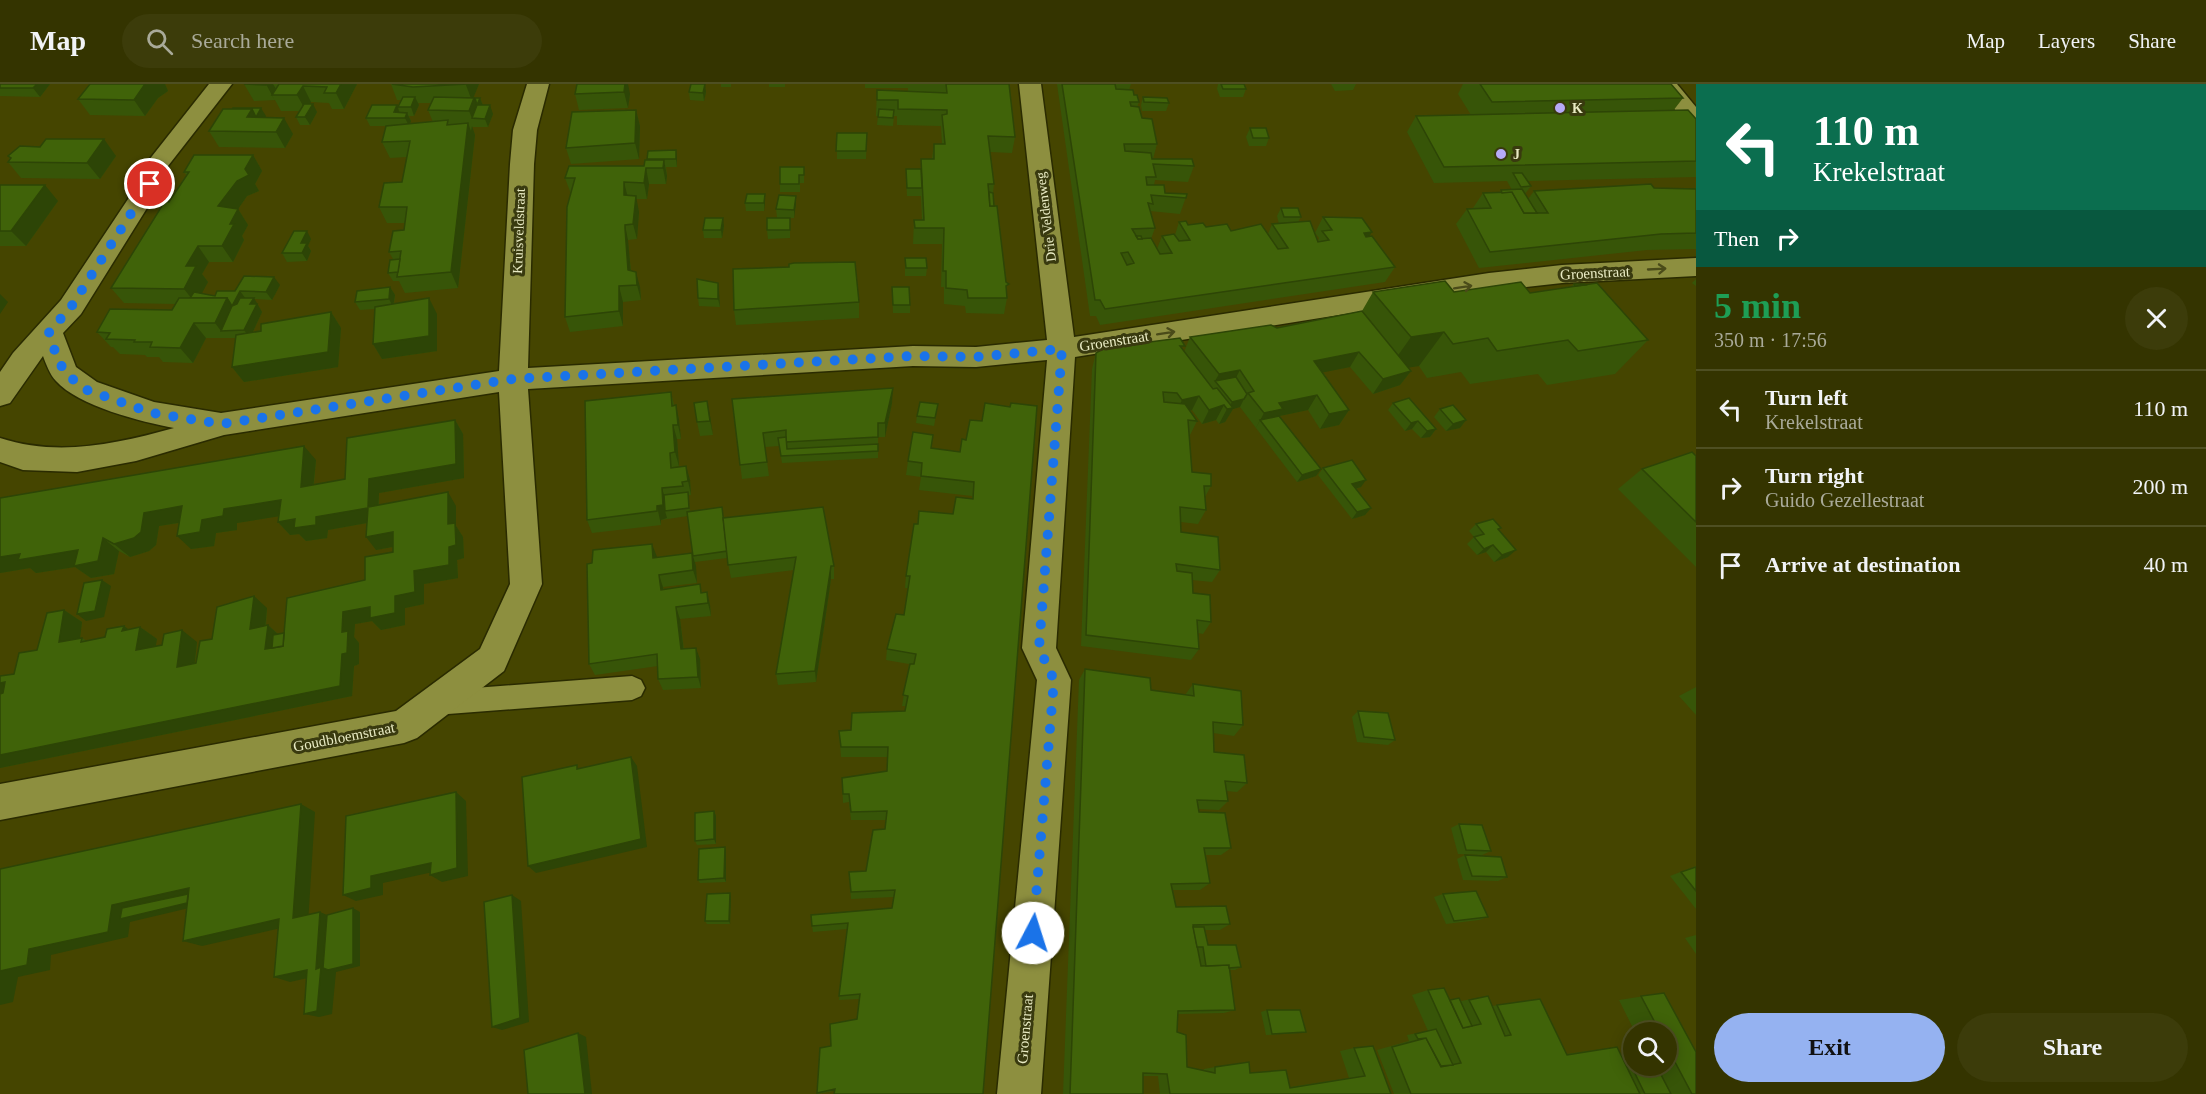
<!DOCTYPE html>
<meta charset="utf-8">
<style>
body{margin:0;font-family:"Times New Roman",serif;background:#3c3c0a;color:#f1f3f6;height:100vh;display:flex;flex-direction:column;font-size:22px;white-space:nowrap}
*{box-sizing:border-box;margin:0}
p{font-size:20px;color:#a9aa99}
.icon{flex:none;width:33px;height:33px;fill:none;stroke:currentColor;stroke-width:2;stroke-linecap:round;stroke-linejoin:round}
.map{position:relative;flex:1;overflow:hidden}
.panel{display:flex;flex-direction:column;background:#343400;width:510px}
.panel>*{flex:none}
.banner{background:#0b6e4f;color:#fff;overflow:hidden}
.buttons{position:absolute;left:1623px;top:938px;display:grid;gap:12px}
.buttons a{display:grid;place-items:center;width:54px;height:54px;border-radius:50%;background:#343400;box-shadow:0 3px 15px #0003,0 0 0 2px #4e4f22;font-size:30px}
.pin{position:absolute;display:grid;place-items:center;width:51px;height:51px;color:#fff;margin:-26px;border:3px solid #fff;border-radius:50%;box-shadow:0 2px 6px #0007}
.me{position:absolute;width:66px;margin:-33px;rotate:5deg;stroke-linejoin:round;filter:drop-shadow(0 0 4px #0008)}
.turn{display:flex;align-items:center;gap:21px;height:126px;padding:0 18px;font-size:27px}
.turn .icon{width:78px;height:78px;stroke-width:2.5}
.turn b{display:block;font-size:42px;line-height:51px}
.then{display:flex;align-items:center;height:57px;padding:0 18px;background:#0003;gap:12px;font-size:22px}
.round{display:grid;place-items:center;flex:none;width:63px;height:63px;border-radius:32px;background:#3c3c0a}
.headline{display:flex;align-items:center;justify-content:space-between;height:102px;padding:0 18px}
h1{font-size:36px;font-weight:600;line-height:45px;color:#1e9e55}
.primary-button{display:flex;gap:12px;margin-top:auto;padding:12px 18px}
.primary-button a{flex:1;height:69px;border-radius:36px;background:#95b2f1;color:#111;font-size:24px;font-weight:600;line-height:69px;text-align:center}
.primary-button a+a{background:#3c3c0a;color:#f1f3f6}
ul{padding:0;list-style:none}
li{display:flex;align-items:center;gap:18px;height:78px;padding:0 18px;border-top:2px solid #4e4f22}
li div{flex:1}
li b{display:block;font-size:22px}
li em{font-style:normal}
header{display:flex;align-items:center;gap:36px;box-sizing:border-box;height:84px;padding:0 30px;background:#343400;border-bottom:2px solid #4e4f22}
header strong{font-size:28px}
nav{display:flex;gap:33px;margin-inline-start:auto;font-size:21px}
.search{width:420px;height:54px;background:#3c3c0a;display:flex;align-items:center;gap:15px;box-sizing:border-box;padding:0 21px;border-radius:33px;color:#a9aa99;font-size:22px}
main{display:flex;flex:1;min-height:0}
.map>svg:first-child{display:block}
</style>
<header>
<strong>Map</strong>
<div class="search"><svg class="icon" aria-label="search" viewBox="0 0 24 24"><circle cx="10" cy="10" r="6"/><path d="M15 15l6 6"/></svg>Search here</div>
<nav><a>Map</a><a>Layers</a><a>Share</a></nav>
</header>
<main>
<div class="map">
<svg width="1696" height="1010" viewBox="0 0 1696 1010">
<rect width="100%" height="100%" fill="#454500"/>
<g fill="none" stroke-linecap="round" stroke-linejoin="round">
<g stroke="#2a2b00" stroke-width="3">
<polygon id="lane" points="632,592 641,596 645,604 641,612 632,616 435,631 426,627 422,619 426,611 435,607"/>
</g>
<g stroke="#2a2b00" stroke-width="3">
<g id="street">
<path d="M209 0H232L168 82 162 100 81 230 63 249 76 283 97 298 154 318 221 329 499 287 510 80 513 46 527 0H549L537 46 534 80 528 284 913 262 976 263 1047 256 1019 0H1041L1074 253 1489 189 1562 181 1696 174V192L1562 199 1489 207 1075 273 1056 564 1071 596 1041 1010H997L1037 596 1022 564 1047 276 976 283 913 282 528 305 542 500 504 587 417 654 404 659 0 736V700L396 627 480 565 510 500 499 308 224 351 136 377 77 388 23 386 0 378V354C58 373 116 360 174 344 142 338 78 322 56 297 50 291 46 280 43 272L10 319 0 322V288L13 269 61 216 138 100 149 76Z"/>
<polygon points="1654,0 1677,0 1696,23 1696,44 1688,42"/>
</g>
</g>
<use href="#lane" fill="#8d8f3f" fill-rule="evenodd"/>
<use href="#street" fill="#8d8f3f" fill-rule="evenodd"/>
</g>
<g fill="#375508" fill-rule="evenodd">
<polygon points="0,0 50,0 40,13 0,12"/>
<polygon points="90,0 165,0 168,7 158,14 145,32 90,31 78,15"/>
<polygon points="244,0 357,0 344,25 332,25 329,19 311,18 310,20 317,28 310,41 300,41 296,33 299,27 281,27 275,16 254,17"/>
<path d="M391 0H479L473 14H480L483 21 493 30 488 43H472L475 51 458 204 405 209 399 197H393L388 189 393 175 389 168 404 146 405 139H387L379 123 402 98 407 73 390 74 382 58 390 42H370L366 34 397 21 400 29 398 23 401 16H397ZM418 19H431L428 26 433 38 410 40 411 37 409 32H414L419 21Z"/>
<polygon points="577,0 630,10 628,24 579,26 575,10"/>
<rect x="721" y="0" width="10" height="3"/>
<rect x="769" y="0" width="16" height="3"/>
<polygon points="865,0 1009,0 1015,53 1012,69 990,68 994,100 993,109 1007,214 1004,230 966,229 965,222 944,220 944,203 941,203 942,160 913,160 914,136 922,136 921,112 907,112 906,93 906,85 921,85 921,75 932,75 934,60 942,60 941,42 897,41 897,32 894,32 893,42 877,41 878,32 876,32 877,6 908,8 908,4 865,4"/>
<polygon points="1057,0 1131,0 1129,6 1139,18 1137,23 1142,34 1157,60 1153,75 1194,82 1188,98 1155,96 1154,101 1165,109 1187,110 1180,130 1150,127 1155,144 1151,155 1157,165 1162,152 1175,151 1179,138 1188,141 1231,147 1268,150 1272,140 1279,140 1277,132 1281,124 1301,133 1298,138 1318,157 1319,154 1315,149 1323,133 1369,152 1395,183 1385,198 1100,241 1096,232 1090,232"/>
<polygon points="1218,0 1244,0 1246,5 1243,13 1220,13 1217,5"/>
<polygon points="1331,0 1356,0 1353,6 1335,7"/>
<polygon points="1463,0 1671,0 1683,14 1673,27 1696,35 1696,93 1527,97 1531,102 1525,110 1528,115 1534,107 1654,104 1695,105 1696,103 1696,165 1647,166 1479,184 1456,140 1467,125 1473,124 1483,109 1499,109 1501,106 1512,106 1507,97 1434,99 1407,48 1416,32 1471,31 1458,10"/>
<polygon points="689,8 706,8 704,17 690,16"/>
<polygon points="1143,13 1169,19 1166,27 1142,27 1141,21"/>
<polygon points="636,26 640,42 639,75 571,80 566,64"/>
<polygon points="266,32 265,33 293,50 285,64 219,63 209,47"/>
<polygon points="1250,44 1269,54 1266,62 1249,62 1246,53"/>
<polygon points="837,49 867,49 866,75 837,75"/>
<polygon points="40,62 116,72 100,95 21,94 8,78 10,75 8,72"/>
<polygon points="253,71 262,87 255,100 259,107 247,112 238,125 248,141 242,152 244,156 233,178 209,178 202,190 208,198 201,210 215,212 235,207 280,201 272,216 254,215 262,228 253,248 331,228 341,244 338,283 244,298 232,283 236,254 206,254 193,279 163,278 159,273 147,273 145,271 120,270 113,263 111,263 97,248 172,226 176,220 124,219 111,204 187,92 184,88"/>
<polygon points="677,74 677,83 666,83 667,92 666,100 649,100 647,115 636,115 639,128 637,155 628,156 628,159 631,186 640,203 641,216 623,218 623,242 570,248 565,233 571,110 565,94 644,82 645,76"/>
<polygon points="780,83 804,91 804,99 800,99 800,108 780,108"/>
<polygon points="0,101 58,117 26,162 0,162"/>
<polygon points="796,112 796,120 794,134 790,134 790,154 768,155 767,146 777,133 776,125"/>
<polygon points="745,119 765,119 764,127 746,127"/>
<polygon points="724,142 722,154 704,154 703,146"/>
<polygon points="311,155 308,162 311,167 307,177 287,178 282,169"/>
<polygon points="905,174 927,184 926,192 905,192"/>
<polygon points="1696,195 1696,202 1692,199"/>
<polygon points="718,199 720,223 699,222 698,214"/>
<polygon points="1574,200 1648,256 1615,290 1547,301 1538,290 1470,300 1461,288 1427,294 1419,282 1409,283 1411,287 1400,301 1373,310 1350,283 1323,288 1349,326 1339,341 1320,345 1308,326 1279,332 1321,385 1316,392 1297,398 1240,323 1233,325 1225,338 1219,340 1216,336 1202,340 1192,326 1190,327 1197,337 1190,351 1189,351 1192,388 1211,402 1205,413 1206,426 1198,440 1181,438 1181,448 1220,486 1212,498 1192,496 1193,509 1211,538 1203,550 1198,549 1199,565 1191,576 1081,562 1092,285 1096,269 1183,266 1184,268 1190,253 1277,244 1362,227 1373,208 1530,209 1571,203"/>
<polygon points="390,203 395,211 394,220 437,230 437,267 382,275 373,260 375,225 360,226 355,218"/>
<polygon points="892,203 910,221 910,229 893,229"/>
<polygon points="859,218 859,234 736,241 734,226"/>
<polygon points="671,308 674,321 676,321 679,336 681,355 677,355 679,382 673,383 686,382 690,396 691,411 688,411 690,427 724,434 834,482 834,495 831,495 816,598 778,601 776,590 794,486 731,494 727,474 695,478 697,499 663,503 664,505 700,500 702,509 707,508 710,521 711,532 680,535 684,565 700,575 701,604 663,606 658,595 658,582 595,591 589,580 657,473 692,469 688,432 661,436 661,441 592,449 587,436"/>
<polygon points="732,315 892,319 885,353 878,353 878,374 782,379 779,362 765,363 769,392 742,395"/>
<polygon points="707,317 713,351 700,352 697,338"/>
<polygon points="985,319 983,1010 834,1007 817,1010 817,1009 831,962 857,935 859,915 839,916 847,845 813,848 812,842 892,824 894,813 851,815 849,788 866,787 885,745 886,736 851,736 849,718 843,719 842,694 887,687 887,673 841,673 839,647 851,646 905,627 906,622 902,622 909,580 886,576 887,565 904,531 908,504 905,504 906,492 917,440 919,427 953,430 972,415 972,412 919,406 921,393 906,391 908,377 932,364 960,368 966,355 982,337"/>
<polygon points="1393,319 1436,345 1430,353 1421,354 1412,345 1405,347 1388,326"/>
<polygon points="938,320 934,342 916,339 917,332"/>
<polygon points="1440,325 1466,336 1460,344 1446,347 1434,333"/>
<polygon points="455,336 463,350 464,394 379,409 379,421 456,422 456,442 463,453 464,474 457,476 458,494 424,500 424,520 405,524 405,541 381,546 372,537 355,540 354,553 359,559 359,580 354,582 352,612 0,684 0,592 14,590 37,566 64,526 82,538 80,554 82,554 87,557 105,553 124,542 129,546 140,543 157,555 155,562 197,558 195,579 196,579 212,555 267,524 266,542 268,541 278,550 284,549 365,496 393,468 393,463 376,466 367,439 328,446 327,454 306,457 299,450 290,451 278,438 279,432 237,439 237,446 216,449 214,462 191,465 179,439 159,442 156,461 149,467 130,473 119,467 114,490 91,494 75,483 36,489 30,484 0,489 316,376 314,400 345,395"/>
<polygon points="1696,372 1696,483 1618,405 1642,385"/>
<polygon points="1323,384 1361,403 1356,405 1371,424 1365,431 1352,435 1318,391"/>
<polygon points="1476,440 1499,446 1508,473 1494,478 1486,468 1477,471 1467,460 1474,453 1469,447"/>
<polygon points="1085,585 1151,606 1185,611 1193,600 1243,641 1234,652 1213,649 1214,668 1247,699 1237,708 1226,707 1228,717 1219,726 1198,725 1199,728 1231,764 1221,771 1206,771 1210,799 1200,806 1173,806 1176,823 1230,840 1220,846 1205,846 1208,861 1241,883 1235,886 1229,886 1235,926 1224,929 1178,930 1177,948 1187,983 1204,986 1204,985 1215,983 1250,989 1290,1003 1349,994 1340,967 1354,964 1391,1010 1160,1010 1158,992 1143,992 1143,1010 1063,1010 1079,596"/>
<polygon points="1696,603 1696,631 1679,612"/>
<polygon points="1358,627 1395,656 1388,661 1357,658 1352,633"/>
<polygon points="714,727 716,732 716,760 697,761 695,757"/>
<polygon points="1459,740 1491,767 1482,771 1458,770 1451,744"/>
<polygon points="725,763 726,767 726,798 700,799 698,796"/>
<polygon points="1465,771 1507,793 1498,797 1463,796 1457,775"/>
<polygon points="1696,782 1696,825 1670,792"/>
<polygon points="730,809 731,813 730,840 707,840 705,837"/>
<polygon points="1443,810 1488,833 1479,836 1446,840 1434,813"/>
<polygon points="1696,851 1696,870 1685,854"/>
<polygon points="1444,904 1450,916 1459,914 1461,917 1488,912 1492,922 1540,915 1566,970 1617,963 1621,971 1634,969 1634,981 1666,981 1666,948 1635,948 1619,916 1664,909 1696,968 1696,1010 1394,1010 1377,966 1409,957 1407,951 1428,947 1412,911 1428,906"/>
<polygon points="1267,926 1306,948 1299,949 1266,951 1261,928"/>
</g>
<g fill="#2d4506">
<polygon points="37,0 50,0 40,13 33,4"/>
<polygon points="145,0 165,0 168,7 158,14 145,32 134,16"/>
<polygon points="266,0 273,0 279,10 272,11 275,17"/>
<polygon points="341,0 357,0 344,25 336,9"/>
<polygon points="467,0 479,0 472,17 466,1"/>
<polygon points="625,0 628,0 630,10 628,24 624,8"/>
<polygon points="705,0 706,8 704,17 703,9"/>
<polygon points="303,2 311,18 306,27 297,11"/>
<polygon points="415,13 419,21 414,32 411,23"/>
<polygon points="474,14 480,14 483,22 472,34 469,27"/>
<polygon points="313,20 317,28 310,41 305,33"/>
<polygon points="397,21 400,30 394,28"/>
<polygon points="490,21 493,30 488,43 485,35"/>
<polygon points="261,24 266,32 257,48 247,33 252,25"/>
<polygon points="636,26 640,42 639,75 635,59"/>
<polygon points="407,29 411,37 409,42 405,34"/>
<polygon points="284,34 293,50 285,64 276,48"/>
<polygon points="468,39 471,47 472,42 475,51 458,204 451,188"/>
<polygon points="104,55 116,72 100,95 87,79"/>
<polygon points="676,66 677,74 677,83 676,75"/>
<polygon points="253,71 262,87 255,100 259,107 247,112 238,125 248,141 242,152 244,156 233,178 222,162 218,122 245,85"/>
<polygon points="664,76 667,92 666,100 663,84"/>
<polygon points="646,84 649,100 647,115 644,99"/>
<polygon points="624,98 628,114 624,111"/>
<polygon points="45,101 58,117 26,162 11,147"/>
<polygon points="765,110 765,119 764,127 764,119"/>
<polygon points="636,112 639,128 637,155 633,140"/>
<polygon points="796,112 796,120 794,134 794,126"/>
<polygon points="723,134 724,142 722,154 721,146"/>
<polygon points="625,141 628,156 632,201 628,186"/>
<polygon points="307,147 311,155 308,162 311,167 307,177 302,169 301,159"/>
<polygon points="1372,148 1363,163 1364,149"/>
<polygon points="198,162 209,178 202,190 208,198 196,220 184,205 186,182"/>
<polygon points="636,188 640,203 641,216 637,201"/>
<polygon points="274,193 280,201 272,216 266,208"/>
<polygon points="718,199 719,207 720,223 718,215"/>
<polygon points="619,202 623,218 623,242 619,227"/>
<polygon points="390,203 395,211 393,223 389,215"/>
<polygon points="240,207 246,215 221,247 215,239 227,214"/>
<polygon points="0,210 8,218 0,230"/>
<polygon points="254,214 262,228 250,254 244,246 250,220"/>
<polygon points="429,214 437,230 437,267 382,275 373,260"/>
<polygon points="331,228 341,244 338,283 244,298 232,283"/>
<polygon points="194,239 206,254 193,279 180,264"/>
<polygon points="1444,248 1419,282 1387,287 1411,253"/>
<polygon points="1359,268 1350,283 1305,292 1314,277"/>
<polygon points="1240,286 1232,301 1215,297 1219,290"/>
<polygon points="1411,287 1400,301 1373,310 1383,295"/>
<polygon points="893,304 892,319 885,353 885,339"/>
<polygon points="1317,311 1308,326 1260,336 1256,344 1264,329 1279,319"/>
<polygon points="1199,312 1192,326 1175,331 1182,316"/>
<polygon points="1244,315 1240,323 1233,325 1225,338 1219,340 1227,325 1228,325 1232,318"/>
<polygon points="707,317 710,332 713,351 710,337"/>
<polygon points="676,321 679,336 681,355 678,341"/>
<polygon points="1224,321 1216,336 1202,340 1209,326"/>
<polygon points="1349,326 1339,341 1320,345 1329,330"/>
<polygon points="455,336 463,350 464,394 379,409 378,436 368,423 369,395"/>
<polygon points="1466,336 1460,344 1446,347 1453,340"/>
<polygon points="1418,337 1412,345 1405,347 1411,339"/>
<polygon points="673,341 677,355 679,382 675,368"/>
<polygon points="1436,345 1430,353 1421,354 1427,347"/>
<polygon points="304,362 316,376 312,416 301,403"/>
<polygon points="686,382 690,396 691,411 688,397"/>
<polygon points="1321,385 1316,392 1297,398 1302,391"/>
<polygon points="1366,396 1361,403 1347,407 1352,400"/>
<polygon points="662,404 666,418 665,427 667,434 661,436 661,441 657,422"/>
<polygon points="448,408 456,422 456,442 463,453 464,474 457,476 458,494 424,500 424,520 405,524 405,541 381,546 372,537 355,540 354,553 359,559 359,580 354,582 352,612 0,684 0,671 342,548 343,528 395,512 414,487 448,440"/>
<polygon points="281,416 293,430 237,439 237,446 216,449 214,462 191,465 177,452 202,436 224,425"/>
<polygon points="182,422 196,436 159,442 156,461 149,467 130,473 114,460 144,429"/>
<polygon points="368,424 378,437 328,446 327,454 306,457 299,450 290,451 278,438 316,433"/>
<polygon points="1371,424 1365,431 1352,435 1357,428"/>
<polygon points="393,448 403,461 376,466 366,453"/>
<polygon points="103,454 119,467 114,490 91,494 75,483 36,489 30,484 0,489 0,473"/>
<polygon points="652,460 657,473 653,474"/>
<polygon points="1493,461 1486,468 1477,471 1484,465"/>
<polygon points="1516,466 1508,473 1494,478 1502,471"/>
<polygon points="692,469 696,482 697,499 693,486"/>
<polygon points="831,482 831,495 816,598 815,587"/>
<polygon points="659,491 663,503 665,518 661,506"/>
<polygon points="102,496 111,502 104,533 86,537 77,530"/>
<polygon points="707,508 710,521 711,532 708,519"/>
<polygon points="254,512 267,524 264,557 250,545"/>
<polygon points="676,523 680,535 685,577 681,565"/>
<polygon points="64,526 82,538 78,570 59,558"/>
<polygon points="268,541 281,553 296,574 265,565"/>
<polygon points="124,542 139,553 140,543 157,555 153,578 136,566 122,547"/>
<polygon points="182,546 197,558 193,594 177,583"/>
<polygon points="696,564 700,575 701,604 698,593"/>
<polygon points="5,598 14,611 0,617 0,599"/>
<polygon points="631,673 637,682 647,763 536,789 528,782"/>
<polygon points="456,708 466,717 468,792 442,798 430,791"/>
<polygon points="301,720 315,728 308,840 293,834"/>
<polygon points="714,727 716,732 716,760 714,755"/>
<polygon points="725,763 726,767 726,798 724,794"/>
<polygon points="431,779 442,786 383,799 383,811 356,817 343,811 371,792"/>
<polygon points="189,804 206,820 130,838 128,853 51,871 50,886 18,893 13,918 0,921 0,887 29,865 112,821"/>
<polygon points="730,809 731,813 730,840 729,837"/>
<polygon points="512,811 521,817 529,938 502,946 492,943"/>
<polygon points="353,824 360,828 360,882 336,888 332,930 319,933 304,930 321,891 290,898 274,893 307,886 316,885 320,828 334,834"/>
<polygon points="279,835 294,841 202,862 183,857"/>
<polygon points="578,949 586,953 592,1010 585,1010"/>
</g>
<g fill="#406309" stroke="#2d4506" stroke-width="1.5" fill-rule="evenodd">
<polygon points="0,0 37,0 33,4 0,4"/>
<polygon points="90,0 145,0 134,16 78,15"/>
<polygon points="244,0 266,0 266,1"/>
<polygon points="279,0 341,0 336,9 324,9 327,3 303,2 297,11 272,11"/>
<polygon points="392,0 467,0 413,3"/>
<polygon points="577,0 625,0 624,8 575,10"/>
<polygon points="691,0 705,0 703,9 689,8"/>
<polygon points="946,0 1009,0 1015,53 988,52 994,100 988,100 990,122 997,122 1006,198 1009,200 1006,202 1007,214 968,214 967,206 946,204 946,187 943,187 944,144 915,144 914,136 924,136 921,75 934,75 934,60 945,60 942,31 947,30 947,26 898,25 898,16 877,16 877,6 947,9"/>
<path d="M1062 0H1115L1116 5 1133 6 1134 11H1137L1139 18H1130L1131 22 1139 23 1142 34 1152 35 1157 60H1124L1125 67 1151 69 1152 75H1192L1194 82 1153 80 1156 93H1146L1147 101H1164L1165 109 1187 110 1186 114 1151 111 1153 120 1148 119 1155 144 1132 145 1138 155 1151 154 1160 170 1172 169 1162 152 1174 150 1179 157 1190 156 1179 138 1186 137 1188 141 1203 139 1206 143 1227 140 1231 147 1261 140 1278 165 1288 164 1272 140 1310 137 1318 158 1329 156 1322 147 1332 146 1323 133 1362 134 1372 148 1364 149 1366 153 1372 152 1395 183 1105 225 1100 216H1095ZM1128 168 1134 179 1127 181 1121 169Z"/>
<polygon points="1221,0 1244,0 1246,5 1223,5"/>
<polygon points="1480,0 1671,0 1683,14 1492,18"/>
<polygon points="403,13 415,13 411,23 398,23"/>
<polygon points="434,13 474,14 469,27 428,26"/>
<polygon points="1143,13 1167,14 1169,19 1144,18"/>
<polygon points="475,14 480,14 477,21"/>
<polygon points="304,20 313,20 305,33 296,33"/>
<polygon points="372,21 397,21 394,28 407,29 405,34 366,34"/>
<polygon points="477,21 490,21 485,35 472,34"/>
<polygon points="233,24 261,24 256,33 252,25 233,25"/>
<polygon points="223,25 252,25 247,33 284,34 276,48 209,47"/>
<polygon points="879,25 894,26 893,34 878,33"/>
<polygon points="636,26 635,59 566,64 572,28"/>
<polygon points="1688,26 1696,35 1696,77 1444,83 1416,32"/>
<polygon points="448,36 447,41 468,39 451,188 397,193 401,167 389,168 393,147 404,146 407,123 379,123 384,99 402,98 410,57 382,58 386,42"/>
<polygon points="1250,44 1266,44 1269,54 1253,54"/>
<polygon points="837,49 867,49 866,67 836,67"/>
<polygon points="46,55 104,55 87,79 8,78 11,74 8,72 20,62 40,63"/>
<polygon points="676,66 676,75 647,75 648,67"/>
<polygon points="194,71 253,71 245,85 249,91 237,97 218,122 238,125 230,140 234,140 222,162 198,162 186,182 196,182 184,205 111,204 165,117 169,118 189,88 184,88"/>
<polygon points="645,76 664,76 663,84 646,84 644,99 624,98 624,111 636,112 633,140 625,141 625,144 628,186 636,188 637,201 619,202 619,227 565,233 567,123 575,94 565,94 569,82 644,82"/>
<polygon points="780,83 804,83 804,91 799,91 799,100 780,100"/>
<polygon points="906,85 921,85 922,104 907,104"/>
<polygon points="1513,89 1522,89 1531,102 1521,103"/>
<polygon points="1651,100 1654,104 1696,105 1696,149 1661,150 1490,168 1467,125 1491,124 1483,109 1512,108 1524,129 1548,129 1534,107"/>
<polygon points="0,101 45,101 11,147 0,147"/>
<polygon points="1522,105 1537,129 1524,129 1512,108 1502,109 1501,106"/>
<polygon points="989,108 993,109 994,122 990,122"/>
<polygon points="747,110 765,110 764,119 745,119"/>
<polygon points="779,111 796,112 794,126 776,125"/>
<polygon points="1281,124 1298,124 1301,133 1284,133"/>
<polygon points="705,134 723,134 721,146 703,146"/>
<rect x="767" y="134" width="23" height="12"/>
<polygon points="294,147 307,147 301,159 307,159 302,169 282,169"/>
<polygon points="1136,152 1141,152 1142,155 1138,155"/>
<polygon points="905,174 926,174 927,184 906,184"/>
<polygon points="400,175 398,188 388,189 390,176"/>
<polygon points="855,178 859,218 734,226 733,185 789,183 789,180 794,179"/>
<polygon points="244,192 274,193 266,208 240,207 232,222 227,214 190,214 194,208 215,212 217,207 235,207"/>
<polygon points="697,195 718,199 718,215 698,214"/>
<polygon points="1445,197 1454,208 1521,198 1530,209 1597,199 1648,256 1578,267 1568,256 1497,267 1488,254 1453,260 1444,248 1411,253 1373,208"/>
<polygon points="1574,200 1585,200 1586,201 1575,202"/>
<polygon points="390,203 389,215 355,218 357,207"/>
<polygon points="892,203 909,203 910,221 893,221"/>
<polygon points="179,214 227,214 215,239 194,239 180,264 150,263 152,258 134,258 135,256 106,255 110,249 97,248 110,225 172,226"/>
<polygon points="240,214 254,214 250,220 257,220 244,246 221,247 232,222 237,220"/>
<polygon points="429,214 429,252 373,260 375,223"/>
<polygon points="1362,227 1411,287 1383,295 1359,268 1314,277 1349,326 1329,330 1317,311 1279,319 1283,325 1264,329 1248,309 1254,307 1240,286 1219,290 1190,253 1271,241 1277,244"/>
<polygon points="331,228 328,268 232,283 236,251 261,247 261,240"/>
<polygon points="1180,254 1185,262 1180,262 1213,305 1217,304 1233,324 1227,325 1224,321 1209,326 1199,312 1182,316 1177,309 1163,308 1164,318 1185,320 1197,337 1188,336 1192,388 1211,390 1211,402 1204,402 1206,426 1180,423 1181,448 1218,453 1220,486 1176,480 1177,487 1192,489 1193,509 1210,511 1211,538 1197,536 1199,565 1086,551 1096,269 1104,264"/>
<polygon points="1236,293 1247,310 1244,315 1232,318 1215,297"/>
<polygon points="893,304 885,339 878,339 878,353 786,358 786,346 763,349 767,378 740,381 732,315"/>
<polygon points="671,308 672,322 676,321 678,341 673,341 675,368 670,369 671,384 686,382 688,397 682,398 683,402 662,404 663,421 657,422 657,427 587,436 585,317"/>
<polygon points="1409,314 1436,345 1427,347 1418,337 1411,339 1393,319"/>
<polygon points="707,317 710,337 697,338 694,319"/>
<polygon points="920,318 938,320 935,334 917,332"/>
<polygon points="985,319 1010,323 1011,319 1037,322 983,1010 834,1010 835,1005 817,1009 820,964 831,962 830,940 857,935 860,910 839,912 848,839 812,842 811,831 892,824 895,806 851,808 849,788 866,787 873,746 885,745 887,727 851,728 849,710 843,710 842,694 887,687 888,663 841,663 839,647 851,646 852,629 905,627 908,612 903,611 910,580 914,580 916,570 887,565 896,530 904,531 910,492 906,492 914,440 918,440 919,427 953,430 956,413 973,415 974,398 921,392 922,379 908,377 913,348 933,351 931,364 960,368 962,355 966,356 970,336 982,337"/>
<polygon points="1453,321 1466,336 1453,340 1440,325"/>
<polygon points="1279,332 1321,385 1302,391 1260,336"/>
<polygon points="455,336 456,380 369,395 368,423 448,408 448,440 455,439 456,461 449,463 449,481 414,487 415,508 395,512 395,529 370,534 370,523 343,528 342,548 348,547 347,569 342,570 340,602 0,671 0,610 3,609 5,598 0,599 0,592 14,590 19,569 37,566 47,529 64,526 59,558 82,554 81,558 105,553 107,545 124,542 122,547 140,543 136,566 162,561 164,550 182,546 177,583 196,579 200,557 212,555 217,523 254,512 250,545 268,541 265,565 283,562 287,514 365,496 365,473 393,468 393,448 366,453 368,424 316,433 316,441 294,444 295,435 278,438 281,416 224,425 223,432 202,436 200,448 177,452 182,422 144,429 141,448 134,454 114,460 103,454 98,477 74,482 78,466 18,476 20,470 0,473 0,414 304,362 301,403 345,395 347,354"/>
<polygon points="786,353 787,365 878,360 878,367 781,372 778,354"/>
<polygon points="1692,368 1696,372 1696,438 1642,385"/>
<polygon points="1352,376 1366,396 1352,400 1371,424 1357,428 1323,384"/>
<polygon points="688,408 689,424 665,427 664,411"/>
<polygon points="722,423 727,467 693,472 687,428"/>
<polygon points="823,423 834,482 831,482 815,587 776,590 796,473 728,481 723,434"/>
<polygon points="1493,435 1501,444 1498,445 1516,466 1502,471 1493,461 1484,465 1474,453 1484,450 1476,440"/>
<polygon points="652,460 653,474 692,469 693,486 659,491 661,506 700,500 701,509 707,508 708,519 676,523 681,565 696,564 698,593 658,595 657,570 589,580 587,480 592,479 593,466"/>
<polygon points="102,496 95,527 77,530 84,499"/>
<polygon points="284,549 283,562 272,564 273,551"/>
<polygon points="1085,585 1150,594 1151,606 1194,612 1193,600 1241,607 1243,641 1213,638 1214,668 1244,671 1247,699 1225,697 1228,717 1197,716 1199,728 1225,729 1231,764 1204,764 1210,799 1171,800 1176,823 1226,822 1230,840 1193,841 1201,882 1229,881 1235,926 1178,927 1177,948 1186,951 1187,983 1215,989 1215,983 1249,978 1250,989 1286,986 1290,1004 1365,992 1354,964 1373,962 1391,1010 1170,1010 1167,990 1143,989 1143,1010 1070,1010"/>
<polygon points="1358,627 1388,629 1395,656 1364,653"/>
<polygon points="631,673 641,755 528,782 522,693 577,681 577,685"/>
<polygon points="456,708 457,784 430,791 431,779 371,792 371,804 343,811 346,732"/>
<polygon points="301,720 293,834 320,828 316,885 321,883 317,927 304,930 307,886 274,893 279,835 183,857 189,804 112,821 108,848 29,865 27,881 0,887 0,785"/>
<polygon points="714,727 714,755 695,757 695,729"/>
<polygon points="1459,740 1482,741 1491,767 1466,766"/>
<polygon points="725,763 724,794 698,796 699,765"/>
<polygon points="1465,771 1501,773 1507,793 1472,792"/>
<polygon points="1696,783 1696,807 1681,788"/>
<polygon points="1476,807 1488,833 1454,837 1443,810"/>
<polygon points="730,809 729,837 705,837 707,810"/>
<polygon points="188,810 187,819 120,835 122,824"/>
<polygon points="512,811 520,934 492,943 484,818"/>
<polygon points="353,824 353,880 328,886 323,884 327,831"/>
<polygon points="1193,843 1204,843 1208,861 1236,861 1241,883 1229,884 1229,881 1206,882 1203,863 1197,863"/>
<polygon points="1444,904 1463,944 1481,940 1469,916 1488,912 1505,952 1511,951 1497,921 1540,915 1567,971 1617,963 1640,1010 1411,1010 1392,963 1426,954 1441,983 1461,979 1428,906"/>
<polygon points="1664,909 1696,968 1696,1010 1692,1010 1666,961 1666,948 1660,948 1641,912"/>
<polygon points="1459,914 1472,942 1463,944 1450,916"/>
<polygon points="1267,926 1300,926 1306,948 1272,950"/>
<polygon points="1436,945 1453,981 1441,982 1426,954 1418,955 1415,950"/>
<polygon points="578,949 585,1010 528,1010 524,966"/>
<polygon points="1634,970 1634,981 1656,981 1671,1010 1645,1010 1626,971"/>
</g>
<defs><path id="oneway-shaft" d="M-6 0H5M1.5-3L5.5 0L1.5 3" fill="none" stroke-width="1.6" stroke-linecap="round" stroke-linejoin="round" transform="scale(1.5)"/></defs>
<g stroke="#4a4b19">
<use href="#oneway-shaft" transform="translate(1657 185) rotate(-3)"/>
<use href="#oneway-shaft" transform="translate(1463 203) rotate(-9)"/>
<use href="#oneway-shaft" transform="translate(1166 249) rotate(-9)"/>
</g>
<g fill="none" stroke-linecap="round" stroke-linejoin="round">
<polyline stroke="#1a73e8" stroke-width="10" stroke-dasharray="0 18" points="150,100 71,223 49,248 57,274 66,290 87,306 152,329 221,340 513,295 913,272 976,273 1062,265 1039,564 1054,596 1033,849"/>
</g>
<g fill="#b6abf8" stroke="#393a0f" stroke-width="2">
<circle cx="1560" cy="24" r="6"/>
<circle cx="1501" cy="70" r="6"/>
</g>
<g text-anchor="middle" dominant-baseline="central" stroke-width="6" stroke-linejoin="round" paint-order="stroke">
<g font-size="14" font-weight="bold" fill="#e9ebc4" stroke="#393a0f" text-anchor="start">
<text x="1572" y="24">K</text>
<text x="1513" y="70">J</text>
</g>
<g font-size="14" fill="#e9ebc4" stroke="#393a0f">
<text transform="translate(1046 133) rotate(-97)">Drie Veldenweg</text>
<text transform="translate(519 147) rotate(-88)">Kruisveldstraat</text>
</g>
<g font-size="15" fill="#e9ebc4" stroke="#393a0f">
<text transform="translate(1595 189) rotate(-3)">Groenstraat</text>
<text transform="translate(1114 257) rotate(-9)">Groenstraat</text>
<text transform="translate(344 653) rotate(-11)">Goudbloemstraat</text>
<text transform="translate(1025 945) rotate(-85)">Groenstraat</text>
</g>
</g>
</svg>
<div class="buttons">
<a><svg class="icon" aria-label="search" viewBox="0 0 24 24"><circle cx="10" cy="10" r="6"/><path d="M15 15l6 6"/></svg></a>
</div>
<div class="pin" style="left:150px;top:100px;background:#d93025"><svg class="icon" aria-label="arrive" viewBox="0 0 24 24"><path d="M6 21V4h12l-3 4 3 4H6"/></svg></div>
<svg class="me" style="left:1033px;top:849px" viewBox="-20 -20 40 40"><circle r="19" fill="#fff"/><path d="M0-13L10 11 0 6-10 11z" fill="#1a73e8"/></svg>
</div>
<section class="panel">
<div class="banner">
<div class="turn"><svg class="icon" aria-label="left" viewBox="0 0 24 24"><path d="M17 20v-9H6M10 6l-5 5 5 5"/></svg><div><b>110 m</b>Krekelstraat</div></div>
<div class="then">Then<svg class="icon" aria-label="right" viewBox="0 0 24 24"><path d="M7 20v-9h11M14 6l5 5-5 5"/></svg></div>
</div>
<div class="headline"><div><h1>5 min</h1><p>350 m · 17:56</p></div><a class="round"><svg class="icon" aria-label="close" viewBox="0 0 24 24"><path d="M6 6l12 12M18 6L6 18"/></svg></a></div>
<ul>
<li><svg class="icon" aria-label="left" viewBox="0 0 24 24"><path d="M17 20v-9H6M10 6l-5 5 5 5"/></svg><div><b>Turn left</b><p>Krekelstraat</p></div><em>110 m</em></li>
<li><svg class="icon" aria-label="right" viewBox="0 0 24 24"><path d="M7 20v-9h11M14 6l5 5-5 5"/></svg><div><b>Turn right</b><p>Guido Gezellestraat</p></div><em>200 m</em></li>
<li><svg class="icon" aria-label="arrive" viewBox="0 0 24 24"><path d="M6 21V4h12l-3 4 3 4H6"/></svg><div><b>Arrive at destination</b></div><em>40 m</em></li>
</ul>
<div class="primary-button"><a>Exit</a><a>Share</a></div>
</section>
</main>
